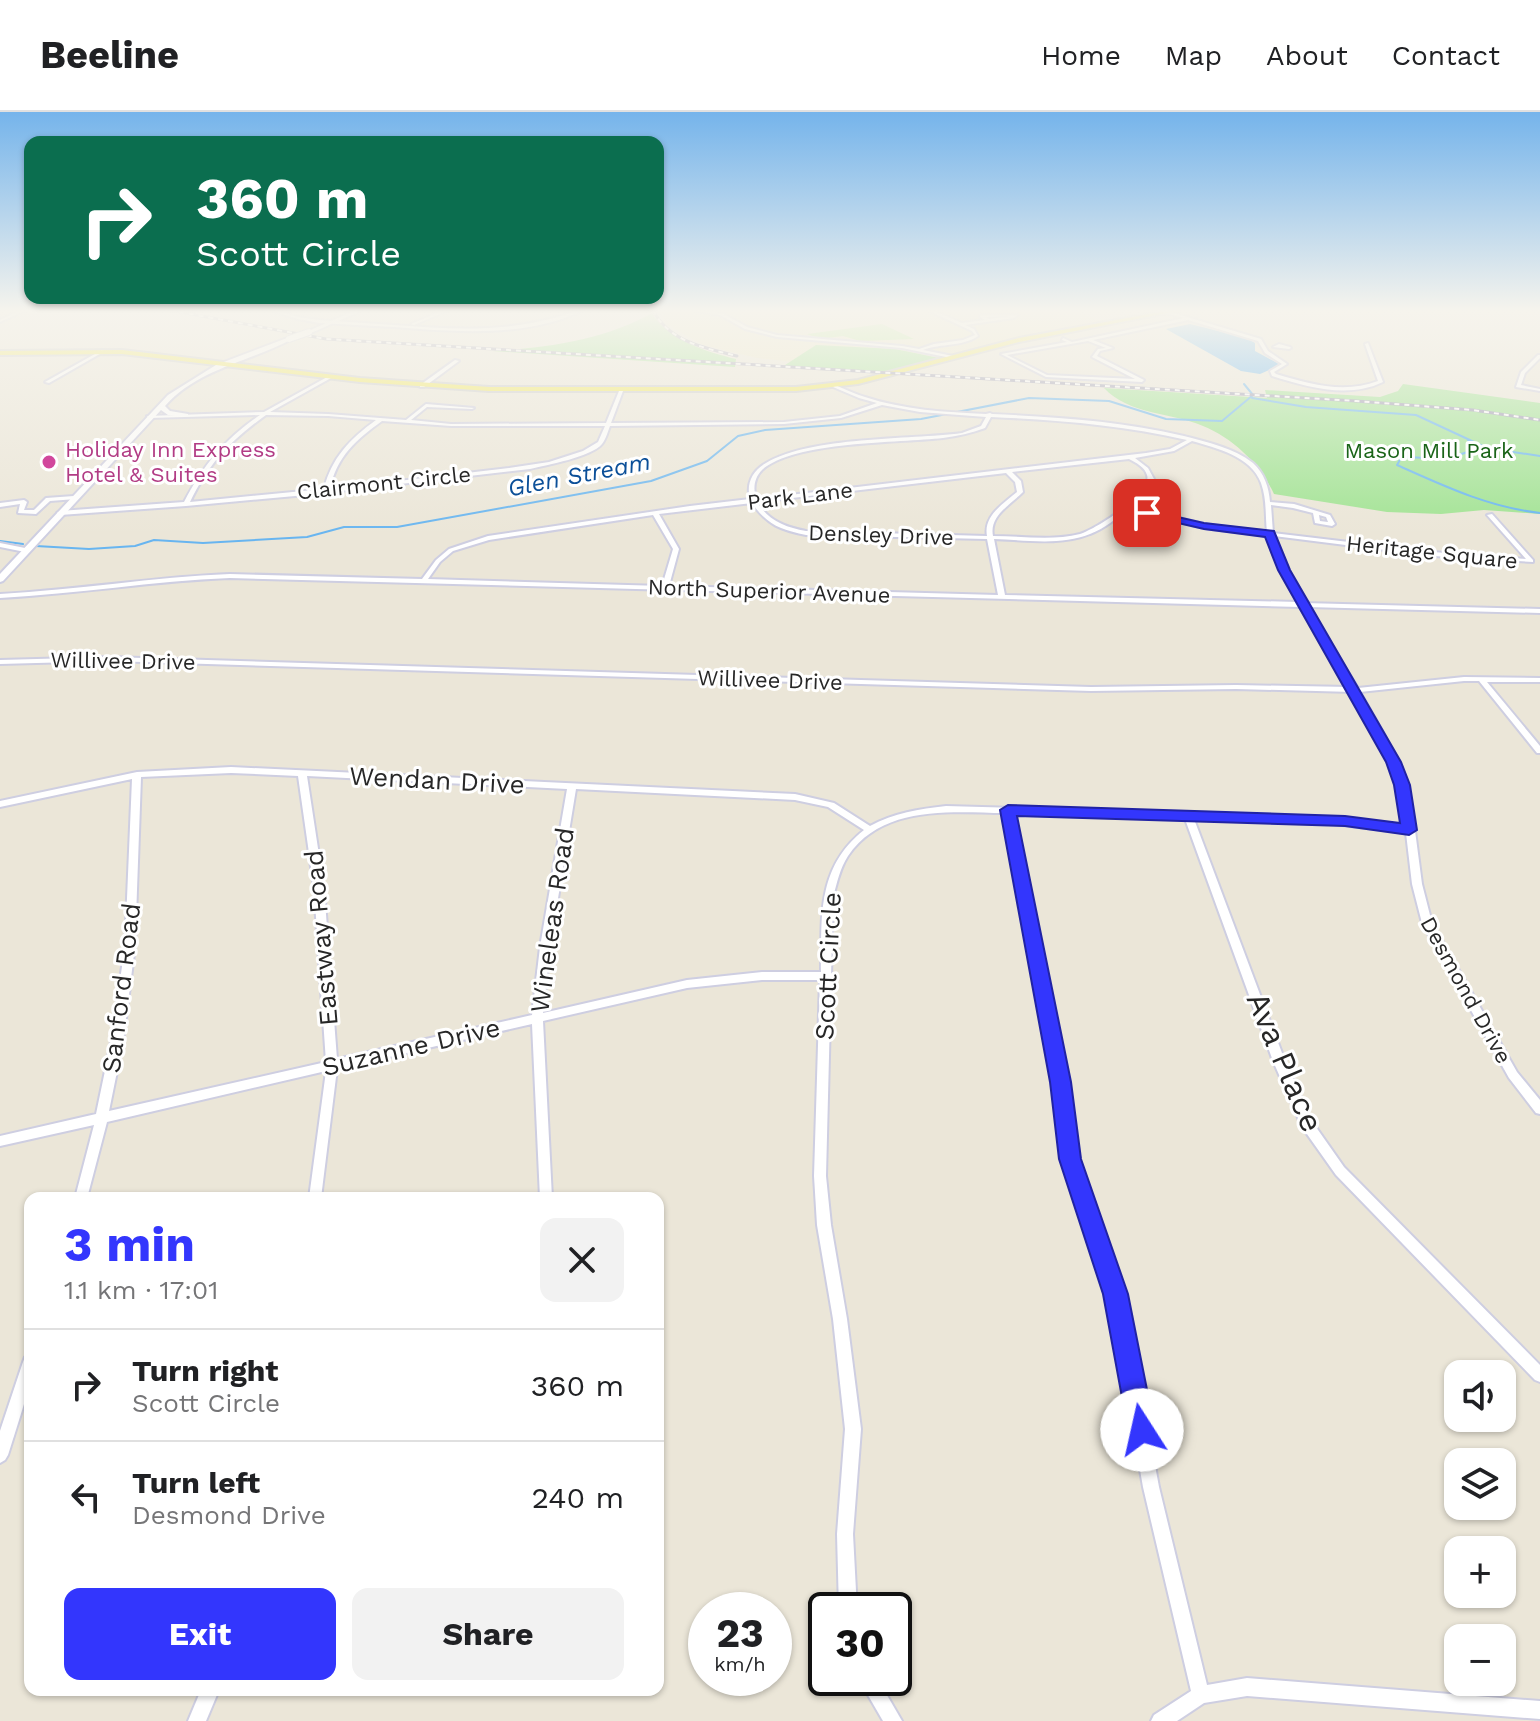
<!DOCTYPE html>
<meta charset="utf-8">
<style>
body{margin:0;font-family:"Work Sans",sans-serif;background:#f2f2f2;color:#202124;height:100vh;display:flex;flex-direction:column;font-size:30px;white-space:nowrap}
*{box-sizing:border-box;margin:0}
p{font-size:26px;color:#757577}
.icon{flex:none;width:44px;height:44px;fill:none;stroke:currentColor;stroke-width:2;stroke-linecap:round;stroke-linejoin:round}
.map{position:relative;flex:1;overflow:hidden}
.sheet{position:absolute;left:24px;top:1080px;width:640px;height:504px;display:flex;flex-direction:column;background:#fff;border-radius:16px;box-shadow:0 2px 6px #0004}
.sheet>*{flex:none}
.hud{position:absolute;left:24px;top:24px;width:640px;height:168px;border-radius:16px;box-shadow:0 2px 6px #0004;background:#0b6e4f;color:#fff;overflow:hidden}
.tools{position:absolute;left:1444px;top:1248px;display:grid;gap:16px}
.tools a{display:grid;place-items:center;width:72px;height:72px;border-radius:16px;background:#fff;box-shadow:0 2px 6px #0004;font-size:40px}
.speed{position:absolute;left:688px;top:1480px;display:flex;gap:16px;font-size:40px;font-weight:700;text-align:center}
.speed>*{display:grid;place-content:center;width:104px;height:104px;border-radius:50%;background:#fff;box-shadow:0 2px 6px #0004;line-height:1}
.speed small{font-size:20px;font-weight:400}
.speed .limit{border:4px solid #111;border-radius:12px;background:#fff;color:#111}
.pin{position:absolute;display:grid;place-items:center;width:68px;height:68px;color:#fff;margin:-34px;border-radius:16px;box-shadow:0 4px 12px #0006}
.me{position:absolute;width:88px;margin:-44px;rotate:350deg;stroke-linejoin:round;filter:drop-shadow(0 0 6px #0008)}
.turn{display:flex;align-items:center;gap:28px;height:168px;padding:0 40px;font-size:36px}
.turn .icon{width:104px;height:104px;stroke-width:2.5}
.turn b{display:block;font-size:56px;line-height:68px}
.round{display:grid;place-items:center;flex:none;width:84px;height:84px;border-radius:16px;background:#f2f2f2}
.headline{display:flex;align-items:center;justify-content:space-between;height:136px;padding:0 40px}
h1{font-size:48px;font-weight:700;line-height:60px;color:#3336fd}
.primary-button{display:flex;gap:16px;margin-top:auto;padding:16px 40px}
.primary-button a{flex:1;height:92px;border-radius:16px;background:#3336fd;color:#fff;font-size:32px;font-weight:700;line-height:92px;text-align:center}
.primary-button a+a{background:#f2f2f2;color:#202124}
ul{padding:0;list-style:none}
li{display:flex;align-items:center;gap:24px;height:112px;padding:0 40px;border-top:2px solid #e0e0e0}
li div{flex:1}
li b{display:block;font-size:30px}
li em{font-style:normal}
header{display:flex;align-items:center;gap:48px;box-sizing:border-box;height:112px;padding:0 40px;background:#fff;border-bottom:2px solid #e0e0e0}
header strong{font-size:38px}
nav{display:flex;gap:44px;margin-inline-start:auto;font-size:28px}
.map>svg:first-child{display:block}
</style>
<header>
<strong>Beeline</strong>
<nav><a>Home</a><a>Map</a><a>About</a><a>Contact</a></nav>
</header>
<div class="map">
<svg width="1540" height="1609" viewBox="0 0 1540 1609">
<rect width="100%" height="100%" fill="#ebe6d8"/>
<polygon fill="#ede7c7" points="660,198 1070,198 1108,211 1009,230 892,261 757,246 703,233 666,212"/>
<g fill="#a1e393">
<path d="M652 201C668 228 707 240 736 247L735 255 492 239C547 236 604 228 652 201Z"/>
<polygon points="816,233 895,237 944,247 891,261 782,255"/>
<path d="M1403 272 1540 291V402L1484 398 1441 402 1387 400 1274 382C1261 353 1233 326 1203 314 1171 300 1129 303 1104 276L1267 286 1265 278 1380 285 1398 279Z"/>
</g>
<polygon fill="#b4eb8e" points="882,212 914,227 860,229 843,224 820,227 807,222"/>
<polygon fill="#68b5f0" points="1190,212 1247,226 1255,231 1255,239 1281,253 1260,262 1241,259 1166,217"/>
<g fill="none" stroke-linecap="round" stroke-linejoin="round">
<g stroke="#68b5f0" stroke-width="2">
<polyline points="1252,286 1306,295 1416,303 1487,336 1540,344"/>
<path d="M1468 328 1472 338C1451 348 1428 346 1406 345L1401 346 1397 353C1444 374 1488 395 1540 401"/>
<polyline points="0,429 23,432"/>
<polyline points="36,434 89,437 135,434 154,428 203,431 307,425 344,415 397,415 651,369 707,349 738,324 765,318 921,307 1029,286 1109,289 1166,307 1222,309 1253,283 1244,272"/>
</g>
<g stroke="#cecee1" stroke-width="4">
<g id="minor">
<polygon points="21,198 26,198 0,210 0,208"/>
<polygon points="444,198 449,198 414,213 411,212"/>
<path d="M579 198H584C526 226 457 220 394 215 369 214 344 212 319 211L298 207 276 200 278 199 298 205 319 208C344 210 369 211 394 213 460 218 516 221 579 198Z"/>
<path d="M692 198 722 201 747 215 777 223 902 234 919 237 934 232 963 228 975 223 972 219 927 198H932L962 211 985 208 980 205 981 203H1018L1014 206 965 213 974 217 978 224C962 235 942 231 923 238L953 244 951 246 902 236 777 225 745 217 720 203ZM1010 204 989 207 986 205Z"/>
<path d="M1167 199 1261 227 1268 239 1287 252 1274 260 1276 262C1309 272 1344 282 1378 269L1365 232 1368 231 1383 270C1348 287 1308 275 1272 264L1270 259 1282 252 1265 241 1258 229 1188 208 1093 228 1113 236 1100 239 1097 244 1144 268 1142 270 1046 265 1001 242 1067 230 1062 228 1063 226 1072 230 1184 206 1166 201ZM1088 229 1106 236 1098 237 1092 245 1135 267 1047 263 1007 243Z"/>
<polygon points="1279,232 1290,235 1291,236 1289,237 1273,235"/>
<polygon points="102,238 105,239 49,271 45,270"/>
<polygon points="1538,243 1540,243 1540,246 1525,261 1521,273 1540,277 1540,279 1516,275 1521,260"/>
<polygon points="455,248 459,249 424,275 420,275 420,273"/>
<path d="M329 264 331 266 270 300 328 302 406 308 426 292 474 296 472 297 427 295 411 308 451 312 606 311 619 279 621 278 623 279 611 311 784 310 840 304 877 291 859 286 833 275 835 273C845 277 855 282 865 285 904 298 945 300 986 302L990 301 992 302C1057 305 1121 309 1184 324 1207 330 1234 336 1253 351 1264 361 1269 375 1270 390L1294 392 1330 403 1335 412 1332 414 1315 411 1313 401 1293 396 1271 393 1273 421 1433 440 1526 447 1487 403 1492 402 1533 448V450L1433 444 1274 424 1278 440 1304 491 1540 497V501L1307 495 1358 576 1464 565 1540 566V570H1487L1540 634V641H1537L1479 569H1464L1360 580 1385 624 1405 670 1414 711 1422 772 1432 811 1517 960 1540 988V1002L1536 1001 1509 966 1422 811 1412 772 1406 721 1326 711 1194 707 1285 949 1311 1008 1344 1055 1540 1253V1270L1535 1268 1336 1063 1302 1015 1273 949 1185 707 1013 702 1067 970 1076 1047 1123 1182 1159 1375 1207 1573 1247 1566 1540 1589V1607L1247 1584 1204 1591 1177 1609H1151L1154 1603 1191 1579 1143 1375 1109 1182 1064 1047 1055 970 1004 701C951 700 882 693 848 744 840 756 837 771 833 785L826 1064 831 1113 847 1207 861 1317 853 1422 857 1498H839L837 1422 845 1317 833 1207 817 1113 814 1064 820 868H762L687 876 543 909 552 1086H540L532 912 337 957 321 1086H309L326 959 107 1010 87 1086H75L94 1013 0 1034V1024L96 1002 111 930 125 834 132 667 0 695V689L137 660 231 655 795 682 834 691 870 714C894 701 919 697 946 694L1326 705 1405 715C1398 664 1379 624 1353 580L1236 577 1091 579 110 549 0 552V548L110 545 1091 575 1236 573 1350 575 1300 495 230 466C153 469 77 482 0 486V482C77 478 153 465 230 462L422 467 436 448 449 437 488 424 690 394 750 387C746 372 752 359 766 351 812 324 908 328 962 321L981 314 986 305 920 300 882 293 841 306 784 312 610 314C608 319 606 327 602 332 591 345 547 353 530 357L306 383 186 394 60 403 57 401 60 399 184 390C204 352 225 327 260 303L149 306 147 304 264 300ZM266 303 328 304 376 308C351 326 331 346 324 377L190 390C209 351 231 328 266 303ZM991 305C1057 308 1122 313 1187 328L1170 337 1146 341 756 387C753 376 754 366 762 358 794 329 899 331 943 326 958 324 971 321 985 316ZM382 309 451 314H605L598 330 583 339 549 350 509 356 330 377C336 345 357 327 382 309ZM1192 329C1216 336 1251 344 1261 371 1267 388 1265 402 1267 420L1204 412 1132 395C1141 387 1150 379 1154 367L1148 356 1135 346 1174 339ZM1129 347C1135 350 1145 355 1147 363 1153 381 1096 417 1080 422 1053 429 1021 424 993 424 989 404 1010 393 1023 380L1021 369 1012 360ZM1006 361 1015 370 1017 380C1004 391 983 404 987 424L806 419C785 415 769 409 757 390ZM752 391C767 413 781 418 806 423L987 427 998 483 669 474 679 437 659 402ZM1128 397 1204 416 1268 424 1272 440 1298 490 1005 483 994 427C1025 428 1061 434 1090 422 1104 417 1117 406 1128 397ZM653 403 673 437 662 474 428 467 440 450 453 439 489 428ZM1319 403 1326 405 1328 410 1320 409ZM231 661 298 664 314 776 326 950 109 999 123 930 135 834 141 665ZM307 664 567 677 540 835 532 903 337 947 324 776ZM576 677 795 688 828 695 864 718C816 756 822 805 821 860H762L687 868 543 901 550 835Z"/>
<polygon points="74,384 77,386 76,387 50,389 36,402 18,401 20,392 0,395 0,391 24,388 27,390 24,398 34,398 46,386"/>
<polygon points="0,431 25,436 28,438 25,440 0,435"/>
<polygon points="30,1243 30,1273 8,1343 5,1348 0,1351 0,1319 23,1250 25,1245"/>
<polygon points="858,1566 877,1566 902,1609 883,1609"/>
<polygon points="201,1578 219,1578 206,1609 188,1609"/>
</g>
</g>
<g stroke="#cecee1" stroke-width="4">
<g id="secondary">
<polygon points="356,198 363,198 311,221 306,220"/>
<path d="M287 226 292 227C250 250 199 256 165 294L170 299 188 302V304L168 303 161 298 3 469 0 470V462L168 283 216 253Z"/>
</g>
</g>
<g stroke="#cbcbcb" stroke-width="4">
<polygon id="primary" points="1170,198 1182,198 1019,230 858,272 796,279 489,279 360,270 122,242 0,243 0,239 122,238 360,266 489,275 796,275 858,268 1019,226"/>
</g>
<use href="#minor" fill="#fff" fill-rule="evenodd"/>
<use href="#secondary" fill="#fff" fill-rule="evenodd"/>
<use href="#primary" fill="#f3e955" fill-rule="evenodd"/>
<g stroke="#9c9bb3" stroke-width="3">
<g id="rail">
<polyline points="169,198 326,227 1356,289 1473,298 1540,308"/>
<path d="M653 198C669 230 705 236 737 244"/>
</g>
</g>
<use href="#rail" stroke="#fff" stroke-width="2" stroke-dasharray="5" stroke-linecap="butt"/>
<g stroke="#cecee1" stroke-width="8" stroke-linecap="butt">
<polyline id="secondary-bridge" points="289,227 309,220"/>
</g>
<use href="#secondary-bridge" stroke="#fff" stroke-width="6"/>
</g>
<linearGradient id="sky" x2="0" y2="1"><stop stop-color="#75b4eb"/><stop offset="0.47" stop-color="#f6f4ed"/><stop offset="1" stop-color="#f6f4ed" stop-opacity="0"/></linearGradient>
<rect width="1540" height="423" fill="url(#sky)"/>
<polygon fill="#3336fd" stroke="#2123a4" stroke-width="2" points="1147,398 1204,411 1274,419 1290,458 1401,650 1410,673 1417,718 1409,723 1345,714 1017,704 1071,970 1081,1047 1128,1182 1155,1318 1151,1328 1142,1332 1132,1328 1128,1318 1103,1182 1059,1047 1050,970 1000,698 1008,693 1345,704 1400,711 1394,673 1386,650 1278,458 1265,425 1204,417 1143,403 1142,401"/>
<circle fill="#d1479c" stroke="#fff" stroke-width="3" cx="49" cy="350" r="8"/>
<g text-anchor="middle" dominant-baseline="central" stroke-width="6" stroke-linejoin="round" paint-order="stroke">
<g font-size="22" fill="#b23c85" stroke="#fff" text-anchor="start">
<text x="65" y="337">Holiday Inn Express<tspan x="65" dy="25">Hotel &amp; Suites</tspan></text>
</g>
<g font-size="22" fill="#1a6418" stroke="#fff">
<text x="1429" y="338">Mason Mill Park</text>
</g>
<g font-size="22" fill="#272727" stroke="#fff">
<text transform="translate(384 371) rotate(-6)">Clairmont Circle</text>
<text transform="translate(800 384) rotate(-7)">Park Lane</text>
<text transform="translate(881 423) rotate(2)">Densley Drive</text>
<text transform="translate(1432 440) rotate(6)">Heritage Square</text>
<text transform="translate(769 479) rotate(2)">North Superior Avenue</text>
<text transform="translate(123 549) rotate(1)">Willivee Drive</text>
<text transform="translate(770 568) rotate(2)">Willivee Drive</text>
<text transform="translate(1466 878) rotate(61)">Desmond Drive</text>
</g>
<g font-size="24" font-style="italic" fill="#0b4f98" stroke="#fff">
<text transform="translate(579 363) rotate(-11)">Glen Stream</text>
</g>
<g font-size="26" fill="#272727" stroke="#fff">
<text transform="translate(437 668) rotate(3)">Wendan Drive</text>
<text transform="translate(552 808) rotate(-82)">Wineleas Road</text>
<text transform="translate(321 826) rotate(-95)">Eastway Road</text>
<text transform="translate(828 854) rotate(-87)">Scott Circle</text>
<text transform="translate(121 876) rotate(-83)">Sanford Road</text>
<text transform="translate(411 935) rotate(-13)">Suzanne Drive</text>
</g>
<g font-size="32" fill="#272727" stroke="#fff">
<text transform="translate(1285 950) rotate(67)">Ava Place</text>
</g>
</g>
</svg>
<div class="tools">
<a><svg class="icon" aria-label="sound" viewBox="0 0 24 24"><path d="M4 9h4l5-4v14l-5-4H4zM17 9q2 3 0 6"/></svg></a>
<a><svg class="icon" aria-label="layers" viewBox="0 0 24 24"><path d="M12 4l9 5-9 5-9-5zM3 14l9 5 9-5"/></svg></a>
<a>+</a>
<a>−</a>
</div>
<div class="speed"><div>23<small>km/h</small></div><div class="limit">30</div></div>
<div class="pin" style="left:1147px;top:401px;background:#d93025"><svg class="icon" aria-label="arrive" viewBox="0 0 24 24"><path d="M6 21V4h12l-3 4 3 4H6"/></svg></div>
<svg class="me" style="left:1142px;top:1318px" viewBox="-20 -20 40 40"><circle r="19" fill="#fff"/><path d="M0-13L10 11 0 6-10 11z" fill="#3336fd"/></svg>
<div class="hud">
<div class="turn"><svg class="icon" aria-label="right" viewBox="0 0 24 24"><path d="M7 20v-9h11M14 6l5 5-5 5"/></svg><div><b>360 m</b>Scott Circle</div></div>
</div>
<section class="sheet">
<div class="headline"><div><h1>3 min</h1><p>1.1 km · 17:01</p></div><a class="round"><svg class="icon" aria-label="close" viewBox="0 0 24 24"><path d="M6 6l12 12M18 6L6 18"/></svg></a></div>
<ul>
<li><svg class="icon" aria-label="right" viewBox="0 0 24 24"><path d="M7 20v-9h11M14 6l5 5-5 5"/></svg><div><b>Turn right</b><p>Scott Circle</p></div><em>360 m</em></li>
<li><svg class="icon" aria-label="left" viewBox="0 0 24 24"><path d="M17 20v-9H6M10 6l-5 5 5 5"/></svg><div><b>Turn left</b><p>Desmond Drive</p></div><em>240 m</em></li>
</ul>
<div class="primary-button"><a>Exit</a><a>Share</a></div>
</section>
</div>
